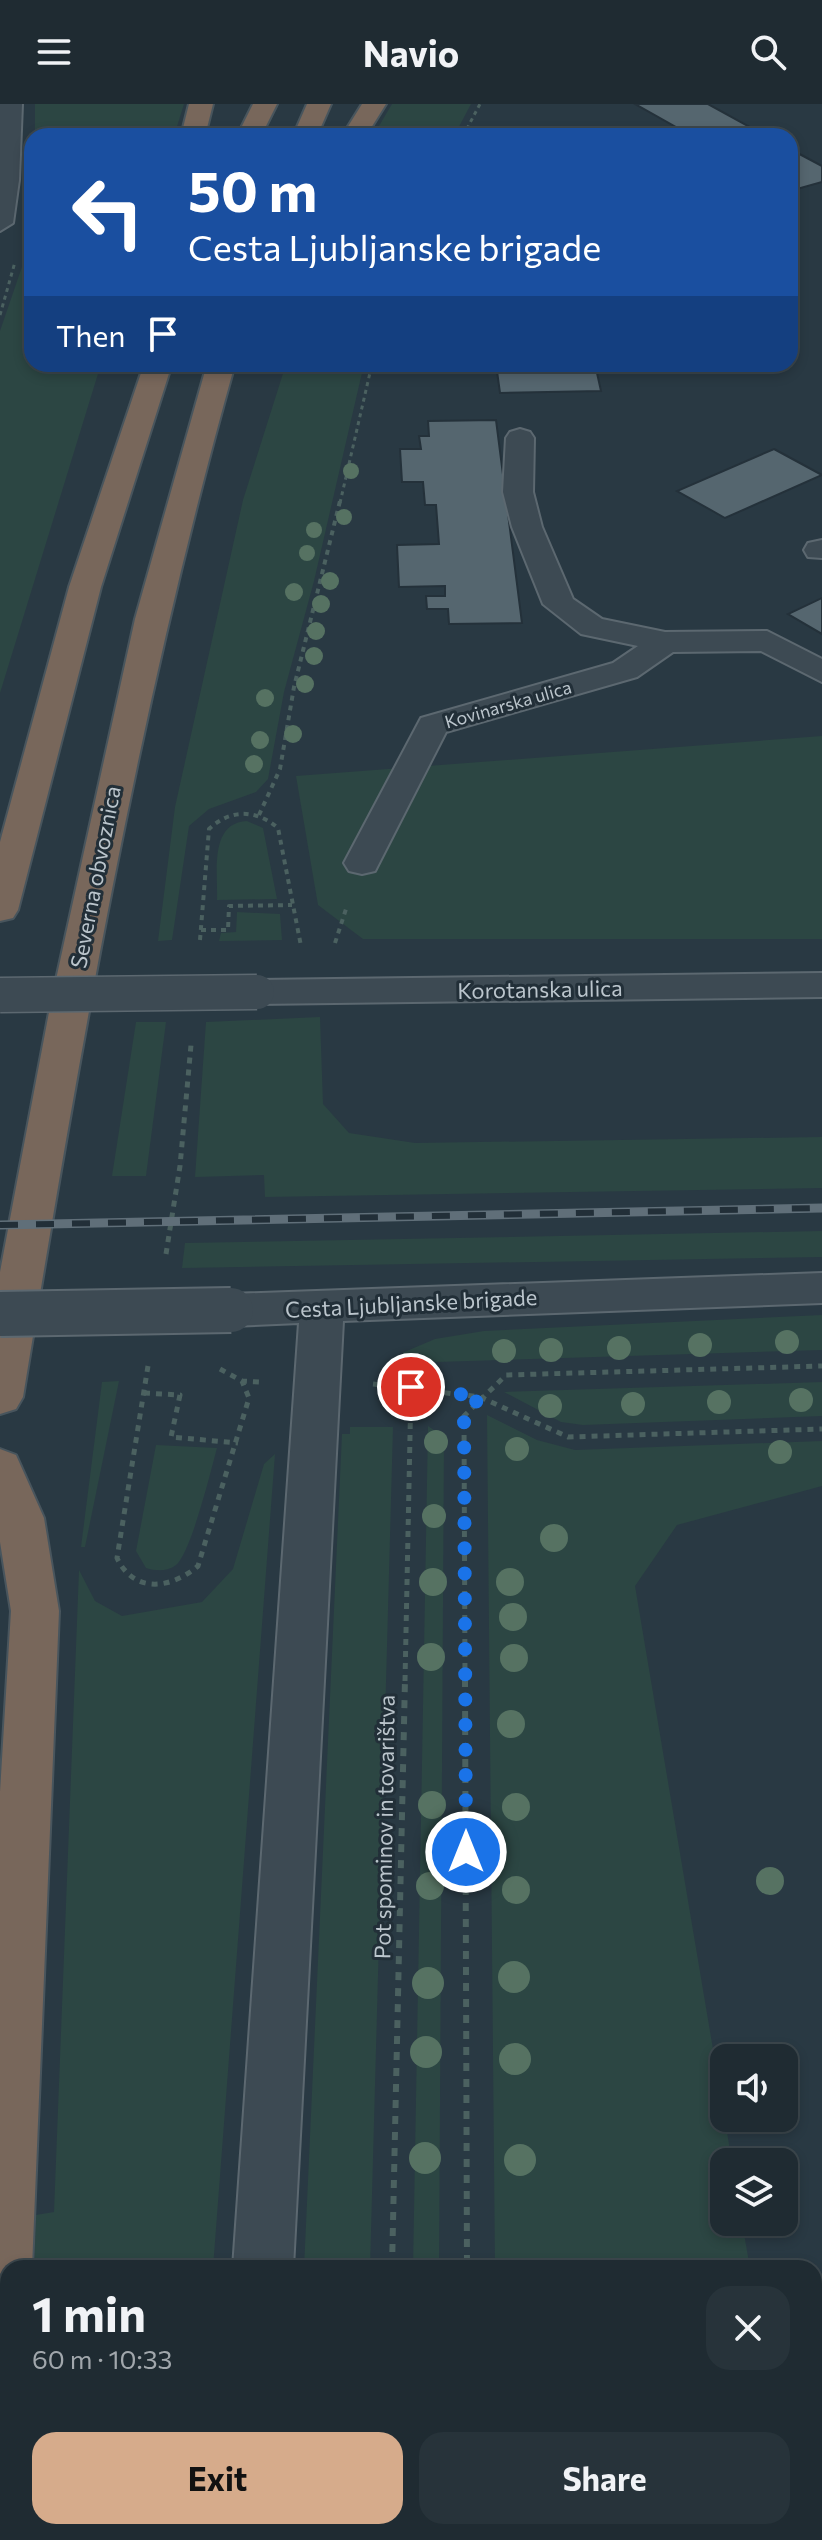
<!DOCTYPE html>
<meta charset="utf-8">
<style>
body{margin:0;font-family:Commissioner,sans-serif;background:#27333a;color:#f1f3f6;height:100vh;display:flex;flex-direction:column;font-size:30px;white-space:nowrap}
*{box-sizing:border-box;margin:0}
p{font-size:26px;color:#a1a7ac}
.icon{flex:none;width:44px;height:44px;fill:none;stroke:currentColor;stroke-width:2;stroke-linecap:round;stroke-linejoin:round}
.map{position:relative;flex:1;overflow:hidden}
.drawer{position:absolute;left:0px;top:2156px;width:822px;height:280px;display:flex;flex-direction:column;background:#1f2b32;border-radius:24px 24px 0 0;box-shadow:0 4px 12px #0003,0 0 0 2px #3c474d}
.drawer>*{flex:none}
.top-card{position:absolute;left:24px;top:24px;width:774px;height:244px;border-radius:24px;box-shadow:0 4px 12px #0003,0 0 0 2px #3c474d;background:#1a4fa0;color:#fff;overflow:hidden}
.fabs{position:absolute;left:710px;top:1940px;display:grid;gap:16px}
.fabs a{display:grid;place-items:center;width:88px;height:88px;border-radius:16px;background:#1f2b32;box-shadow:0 4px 12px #0003,0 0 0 2px #3c474d;font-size:40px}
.pin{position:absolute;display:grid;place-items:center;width:68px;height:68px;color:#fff;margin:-34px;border:4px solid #fff;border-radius:50%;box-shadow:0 2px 8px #0007}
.me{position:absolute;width:88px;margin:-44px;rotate:0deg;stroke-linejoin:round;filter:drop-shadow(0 0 6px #0008)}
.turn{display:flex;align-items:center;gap:28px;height:168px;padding:0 32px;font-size:36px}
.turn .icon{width:104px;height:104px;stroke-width:2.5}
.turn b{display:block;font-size:56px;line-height:68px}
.then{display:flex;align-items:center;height:76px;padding:0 32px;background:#0003;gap:16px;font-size:30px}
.round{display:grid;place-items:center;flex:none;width:84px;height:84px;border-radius:24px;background:#27333a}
.overview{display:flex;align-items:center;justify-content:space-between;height:136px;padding:0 32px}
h1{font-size:48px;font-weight:700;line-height:60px}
.primary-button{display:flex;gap:16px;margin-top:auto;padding:16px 32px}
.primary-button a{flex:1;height:92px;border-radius:24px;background:#d6ab8b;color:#111;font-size:32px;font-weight:700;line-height:92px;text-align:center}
.primary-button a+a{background:#27333a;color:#f1f3f6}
header{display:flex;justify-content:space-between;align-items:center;height:104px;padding:0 32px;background:#1f2b32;font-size:36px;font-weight:700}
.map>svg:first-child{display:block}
</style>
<header><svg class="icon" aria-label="menu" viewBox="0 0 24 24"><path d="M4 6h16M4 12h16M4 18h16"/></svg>Navio<svg class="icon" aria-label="search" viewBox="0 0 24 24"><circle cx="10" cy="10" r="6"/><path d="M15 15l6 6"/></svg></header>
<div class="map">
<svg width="822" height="2436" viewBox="0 0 822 2436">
<rect width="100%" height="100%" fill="#293943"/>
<g fill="#2c4643">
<polygon points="35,0 184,0 174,32 35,32"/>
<polygon points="392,0 471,0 454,32 373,32"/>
<polygon points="32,62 32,260 101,260 0,589 0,227 24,157"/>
<polygon points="286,260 364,260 314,477 284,588 268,675 256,688 209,705 189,722 172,836 158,837 175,703 243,396"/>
<polygon points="822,632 822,835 363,835 318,801 296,672"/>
<path d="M247 717 263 724 277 795 217 796C218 768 209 719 247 717Z"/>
<polygon points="237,808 280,810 282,836 219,837 221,829 236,828"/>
<polygon points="320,913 323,1000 349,1029 415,1039 822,1033 822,1084 265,1093 264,1071 195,1073 206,918"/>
<polygon points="136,918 166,918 146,1072 112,1072"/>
<polygon points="822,1127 822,1153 182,1164 185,1139"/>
<polygon points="822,1211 822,1246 436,1258 402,1249 435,1235 484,1227"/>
<polygon points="119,1277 85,1443 81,1443 102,1278"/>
<polygon points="822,1278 822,1312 583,1321 561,1318 504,1288"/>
<polygon points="487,1311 537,1336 575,1346 822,1337 822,1382 677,1421 635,1482 732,2058 724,2058 724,2118 742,2118 750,2164 495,2164"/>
<polygon points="428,1322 444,1333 439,2164 413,2164"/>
<polygon points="350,1323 393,1323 370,2164 304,2164 342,1330 350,1330"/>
<path d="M156 1341 217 1344C211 1366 191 1449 176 1461 167 1468 156 1467 146 1464L136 1447Z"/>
<polygon points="275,1350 213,2164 34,2164 36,2111 54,2108 79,1466 95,1497 122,1512 202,1498 233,1465 264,1360"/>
<polygon points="25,2428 194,2428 193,2436 25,2436"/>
<polygon points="498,2428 794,2428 796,2436 498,2436"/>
</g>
<g fill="#55666f" stroke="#24313a" stroke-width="2">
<polygon points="635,0 708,0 766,32 692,32"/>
<polygon points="790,45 822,62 822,78 790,87"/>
<polygon points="496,260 595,260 601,287 500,289"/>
<polygon points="496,316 522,519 449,520 448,505 427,505 426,492 445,492 445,482 399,483 397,441 439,440 436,401 425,401 423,378 402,378 400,345 421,345 419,332 429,332 428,317"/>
<polygon points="774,345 822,371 725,414 677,387"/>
<polygon points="822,494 822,530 788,510"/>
</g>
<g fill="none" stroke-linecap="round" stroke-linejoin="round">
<g stroke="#5c6870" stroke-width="4">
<g id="minor">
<polygon points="0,0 22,0 19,76 13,119 0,127"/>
<polygon points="520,325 530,328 534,334 533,388 542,423 573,495 602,515 665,528 767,527 822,555 822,578 761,547 673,548 637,573 446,628 375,767 362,770 349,767 344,759 421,614 613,559 638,542 581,530 543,500 512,423 503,388 506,334 510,328"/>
<polygon points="822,436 822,454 808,453 804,446 808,439"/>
<polygon points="822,869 822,893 257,900 243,897 238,888 243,879 257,876"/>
<polygon points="822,1169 822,1199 343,1217 293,2164 233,2164 299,1219 231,1222 216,1217 209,1206 216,1195 231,1190"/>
<rect x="215" y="2428" width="64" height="8"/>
</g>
</g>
<g stroke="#48555d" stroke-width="4">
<g id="highway">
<polygon points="189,0 213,0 205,32 181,32"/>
<polygon points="253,0 277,0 261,32 237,32"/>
<polygon points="307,0 331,0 317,32 293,32"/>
<polygon points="362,0 386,0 366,32 342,32"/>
<polygon points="144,260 172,260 101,483 18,806 13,814 0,817 0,738 69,483"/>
<path d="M207 260H235C139 600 80 945 23 1293L16 1305 0 1310V1168L50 903 135 515Z"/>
<polygon points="0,1345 16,1351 44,1414 59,1507 32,2164 8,2164 8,2237 0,2240 0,1688 11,1507 0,1438"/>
</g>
</g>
<g stroke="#4b6160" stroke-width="3" stroke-dasharray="4 4" stroke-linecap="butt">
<polyline points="463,32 480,0"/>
<polyline points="0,211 15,158"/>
<polyline points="340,399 372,260"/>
</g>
<g stroke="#4b6160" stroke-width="4" stroke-dasharray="5 5" stroke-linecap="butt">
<polyline points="259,711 280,665 294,583 340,397"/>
<polyline points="201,826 228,826 229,802 292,801"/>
<path d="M200 836 209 725C230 705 256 705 278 724L301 842"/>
<polyline points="335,839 347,802"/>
</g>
<g stroke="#4b6160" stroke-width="5" stroke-dasharray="6 6" stroke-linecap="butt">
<polyline points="166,1150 180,1062 191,941"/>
<path d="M148 1262 117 1454C134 1490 171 1485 198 1462L249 1294 242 1277"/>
<polyline points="220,1265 242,1277 259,1278"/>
<polyline points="373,1280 480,1293 568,1333 822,1325"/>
<polyline points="144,1289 180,1291 171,1333 238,1339"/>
<polyline points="405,1577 411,1283"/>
<polyline points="465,1577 464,1312 506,1271 822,1262"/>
</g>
<g stroke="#4b6160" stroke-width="6" stroke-dasharray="8 8" stroke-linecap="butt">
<polyline points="465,1575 467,2164"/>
<polyline points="392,2164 405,1575"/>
<polyline points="387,2428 387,2436"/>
<polyline points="468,2428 468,2436"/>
</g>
<use href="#minor" fill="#3d4a53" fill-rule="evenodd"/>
<use href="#highway" fill="#78675b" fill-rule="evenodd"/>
<g stroke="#606f79" stroke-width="9">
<polyline id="rail" points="0,1121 822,1104"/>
</g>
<use href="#rail" stroke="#222f38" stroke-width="6" stroke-dasharray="18" stroke-linecap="butt"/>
<g stroke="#5c6870" stroke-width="37" stroke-linecap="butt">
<polyline id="minor-bridge-far1" points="0,891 257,888"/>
</g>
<g stroke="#5c6870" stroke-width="48" stroke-linecap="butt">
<polyline id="minor-bridge" points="0,1210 231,1206"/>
</g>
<use href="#minor-bridge-far1" stroke="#3d4a53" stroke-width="34"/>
<use href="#minor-bridge" stroke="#3d4a53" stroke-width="44"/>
</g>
<g fill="#567262">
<circle cx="351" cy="367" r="8"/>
<circle cx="344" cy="413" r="8"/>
<circle cx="314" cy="426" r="8"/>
<circle cx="307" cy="449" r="8"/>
<circle cx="330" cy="477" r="9"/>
<circle cx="294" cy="488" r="9"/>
<circle cx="321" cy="500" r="9"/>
<circle cx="316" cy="527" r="9"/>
<circle cx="314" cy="552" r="9"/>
<circle cx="305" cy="580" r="9"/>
<circle cx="265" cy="594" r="9"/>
<circle cx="293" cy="630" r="9"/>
<circle cx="260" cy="636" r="9"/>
<circle cx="254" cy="660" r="9"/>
<circle cx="787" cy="1238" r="12"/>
<circle cx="700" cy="1241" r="12"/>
<circle cx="619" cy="1244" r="12"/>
<circle cx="551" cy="1246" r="12"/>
<circle cx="504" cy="1247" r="12"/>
<circle cx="801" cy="1296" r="12"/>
<circle cx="719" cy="1298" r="12"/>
<circle cx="633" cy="1300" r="12"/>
<circle cx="550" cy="1302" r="12"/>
<circle cx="436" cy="1338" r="12"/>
<circle cx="517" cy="1345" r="12"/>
<circle cx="780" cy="1348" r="12"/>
<circle cx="434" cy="1412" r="12"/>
<circle cx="554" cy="1434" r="14"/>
<circle cx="433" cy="1478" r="14"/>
<circle cx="510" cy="1478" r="14"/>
<circle cx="513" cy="1513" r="14"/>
<circle cx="431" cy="1553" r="14"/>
<circle cx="514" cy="1554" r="14"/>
<circle cx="511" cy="1620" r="14"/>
<circle cx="432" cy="1701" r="14"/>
<circle cx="516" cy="1703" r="14"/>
<circle cx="770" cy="1777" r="14"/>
<circle cx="430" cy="1782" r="14"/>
<circle cx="516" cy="1786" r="14"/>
<circle cx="514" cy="1873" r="16"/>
<circle cx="428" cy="1879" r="16"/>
<circle cx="426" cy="1948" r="16"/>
<circle cx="515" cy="1955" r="16"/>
<circle cx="425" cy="2054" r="16"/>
<circle cx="520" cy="2056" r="16"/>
</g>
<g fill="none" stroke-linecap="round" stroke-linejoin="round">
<polyline stroke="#1a73e8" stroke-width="14" stroke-dasharray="0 25.2" points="411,1283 480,1293 464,1312 466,1748"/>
</g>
<g text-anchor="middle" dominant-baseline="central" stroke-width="6" stroke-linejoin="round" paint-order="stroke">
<g font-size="18" fill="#bbc5cc" stroke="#222f38">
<text transform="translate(508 600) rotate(-16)">Kovinarska ulica</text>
</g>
<g font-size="22" fill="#bbc5cc" stroke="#222f38">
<text transform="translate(95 773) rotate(-79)">Severna obvoznica</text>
<text transform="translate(540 885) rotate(-1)">Korotanska ulica</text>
<text transform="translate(411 1199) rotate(-3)">Cesta Ljubljanske brigade</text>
<text transform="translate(384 1723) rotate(-89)">Pot spominov in tovarištva</text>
</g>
</g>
</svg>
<div class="fabs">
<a><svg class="icon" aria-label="sound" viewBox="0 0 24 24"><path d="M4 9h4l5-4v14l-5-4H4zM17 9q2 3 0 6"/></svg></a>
<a><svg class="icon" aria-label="layers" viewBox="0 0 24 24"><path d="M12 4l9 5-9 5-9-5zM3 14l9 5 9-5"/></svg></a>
</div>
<div class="pin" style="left:411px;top:1283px;background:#d93025"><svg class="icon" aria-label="arrive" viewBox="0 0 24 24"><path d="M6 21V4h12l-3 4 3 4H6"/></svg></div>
<svg class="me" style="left:466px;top:1748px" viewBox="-20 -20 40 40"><circle r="17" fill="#1a73e8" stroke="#fff" stroke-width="3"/><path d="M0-11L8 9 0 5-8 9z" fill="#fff"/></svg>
<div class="top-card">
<div class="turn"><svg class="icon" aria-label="left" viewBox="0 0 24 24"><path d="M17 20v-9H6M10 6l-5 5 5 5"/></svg><div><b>50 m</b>Cesta Ljubljanske brigade</div></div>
<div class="then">Then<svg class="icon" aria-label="arrive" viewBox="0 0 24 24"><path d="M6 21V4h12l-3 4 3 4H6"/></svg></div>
</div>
<section class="drawer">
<div class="overview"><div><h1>1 min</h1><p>60 m · 10:33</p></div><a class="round"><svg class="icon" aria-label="close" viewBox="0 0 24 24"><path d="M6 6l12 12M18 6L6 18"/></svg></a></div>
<div class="primary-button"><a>Exit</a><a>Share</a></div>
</section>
</div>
